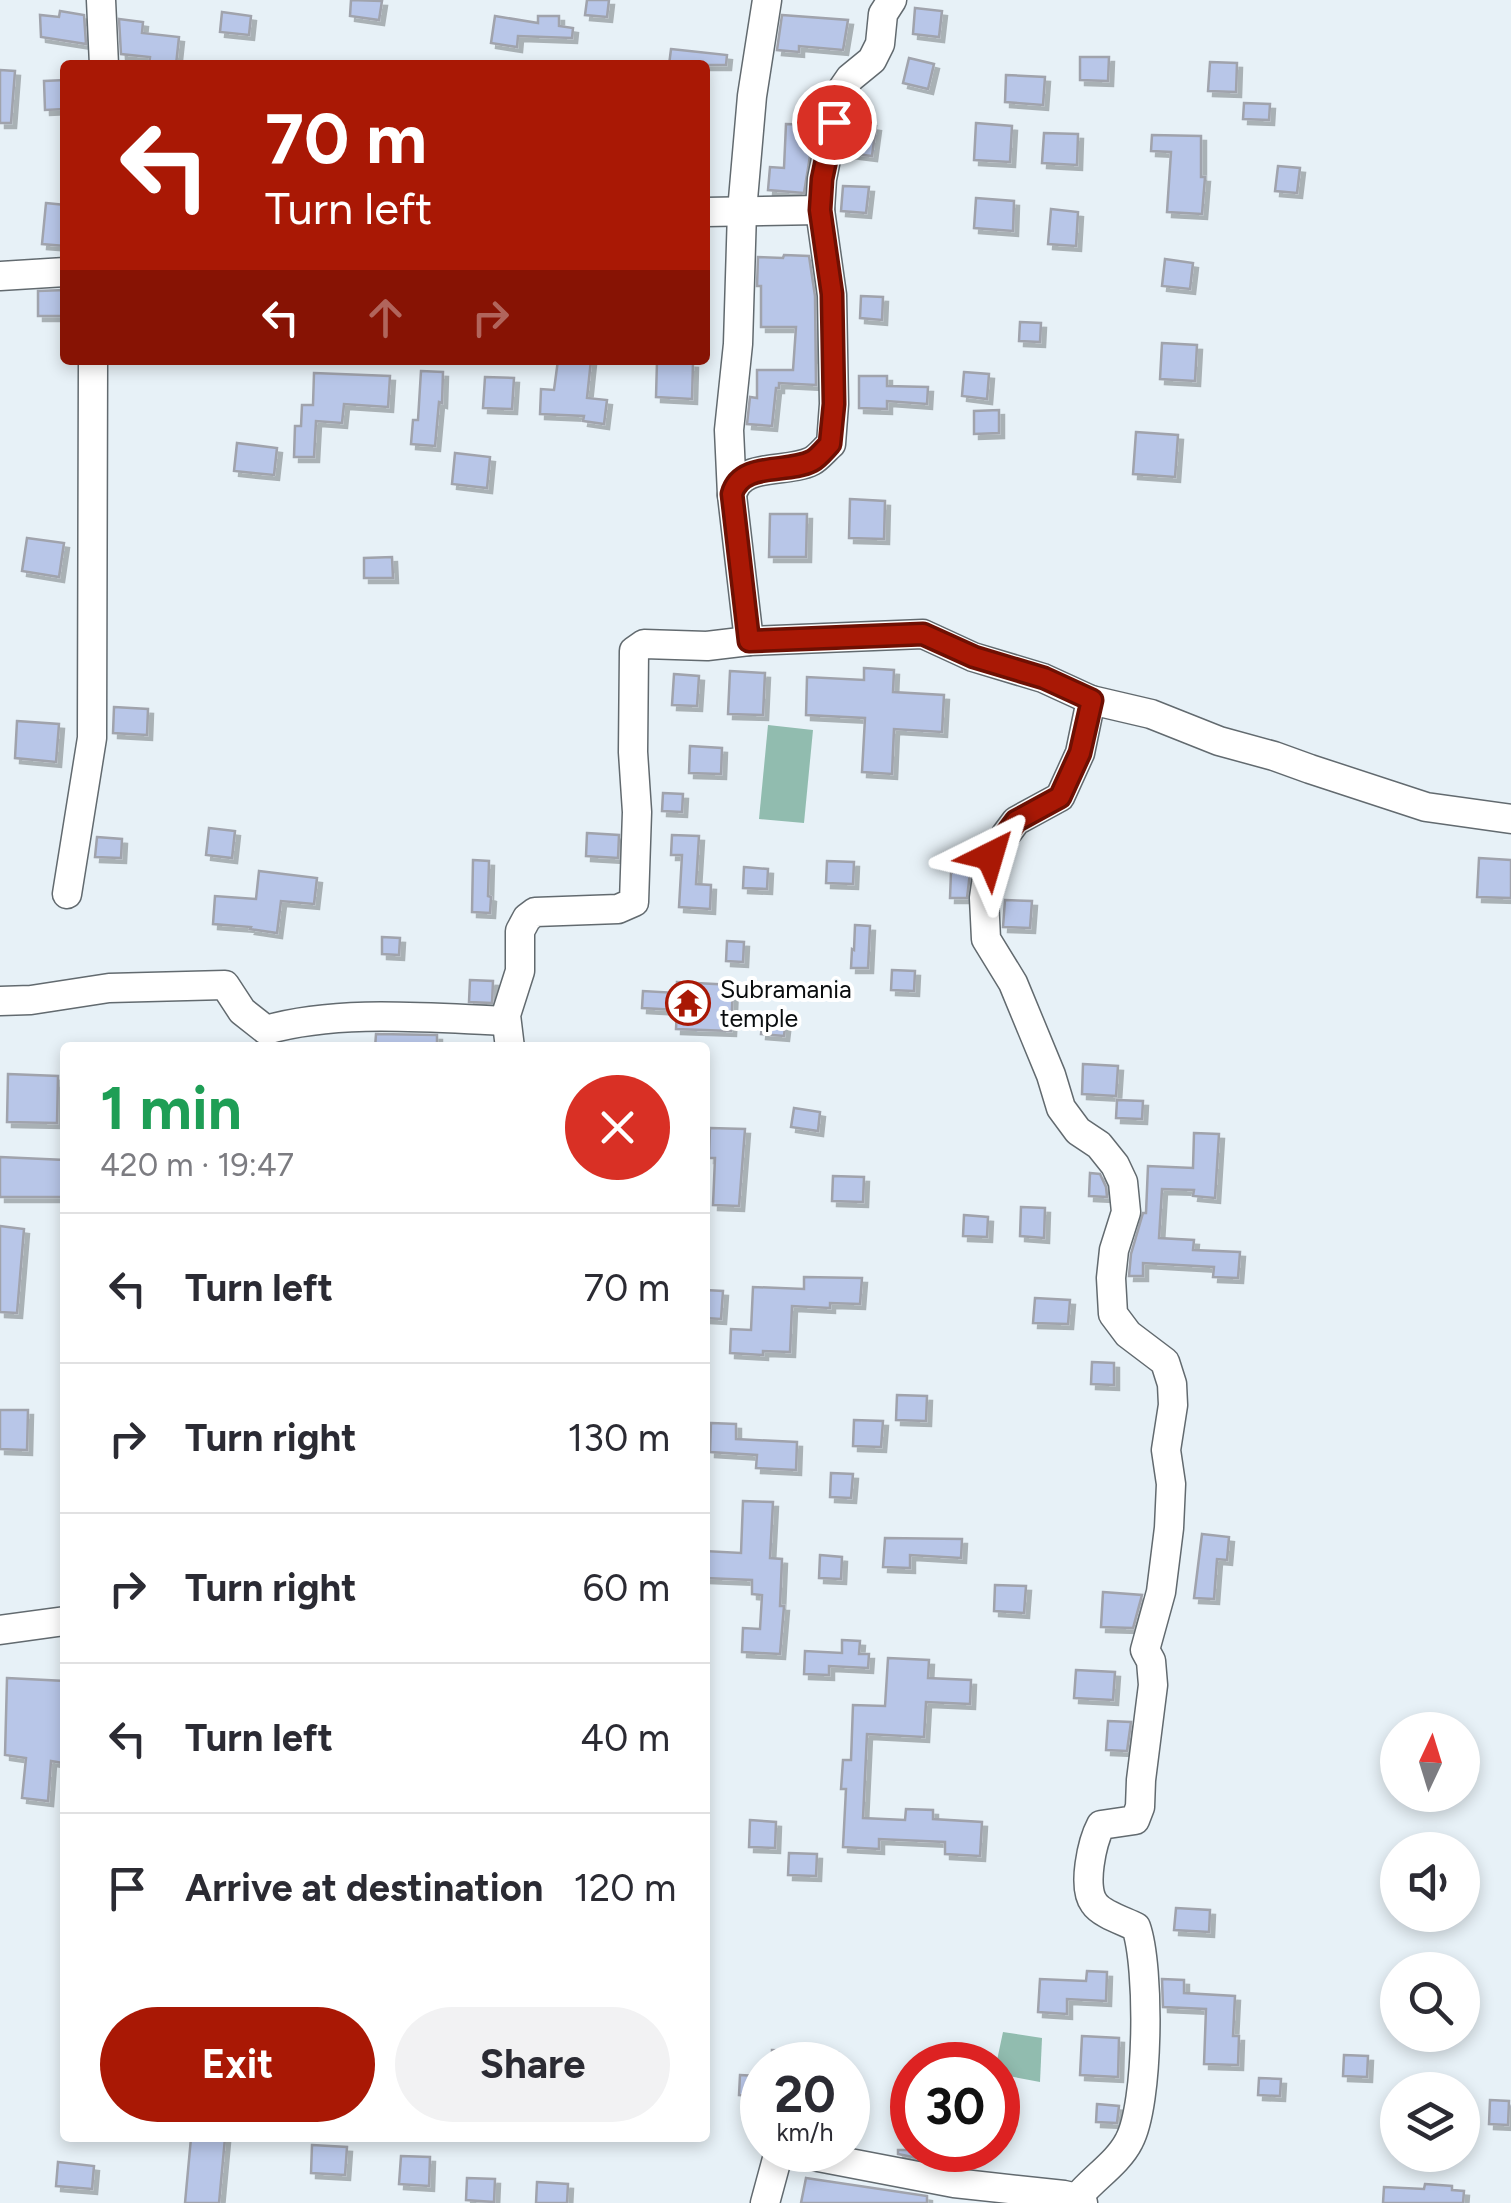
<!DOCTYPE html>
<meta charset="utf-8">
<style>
body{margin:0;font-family:Figtree,sans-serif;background:#f2f2f3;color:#2b2b33;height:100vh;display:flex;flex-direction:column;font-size:38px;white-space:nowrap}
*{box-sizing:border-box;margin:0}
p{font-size:32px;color:#7c7c81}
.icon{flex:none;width:55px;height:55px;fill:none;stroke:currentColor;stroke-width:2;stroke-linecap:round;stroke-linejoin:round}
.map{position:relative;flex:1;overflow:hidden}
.sheet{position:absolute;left:60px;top:1042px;width:650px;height:1100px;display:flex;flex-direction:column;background:#fff;border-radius:10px;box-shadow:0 5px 15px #0003}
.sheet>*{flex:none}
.guide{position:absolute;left:60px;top:60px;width:650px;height:305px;border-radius:10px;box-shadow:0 5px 15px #0003;background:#a91805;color:#fff;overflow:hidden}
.needle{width:65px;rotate:4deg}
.fabs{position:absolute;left:1380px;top:1712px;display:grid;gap:20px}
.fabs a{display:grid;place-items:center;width:100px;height:100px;border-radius:50%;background:#fff;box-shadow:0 5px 15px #0003;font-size:50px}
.speed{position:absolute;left:740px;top:2042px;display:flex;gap:20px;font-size:50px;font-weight:700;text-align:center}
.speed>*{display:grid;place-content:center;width:130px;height:130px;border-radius:50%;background:#fff;box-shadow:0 5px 15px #0003;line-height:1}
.speed small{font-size:25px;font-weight:400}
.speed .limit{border:15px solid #d22;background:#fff;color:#111}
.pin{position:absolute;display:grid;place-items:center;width:85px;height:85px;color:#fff;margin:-42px;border:5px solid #fff;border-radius:50%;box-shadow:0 2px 10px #0007}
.me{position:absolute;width:110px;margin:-55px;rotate:40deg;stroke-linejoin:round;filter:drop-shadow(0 0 8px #0008)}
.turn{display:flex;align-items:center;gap:35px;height:210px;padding:0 40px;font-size:45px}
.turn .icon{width:130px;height:130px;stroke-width:2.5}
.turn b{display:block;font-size:70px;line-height:85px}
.lanes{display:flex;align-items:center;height:95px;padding:0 40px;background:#0003;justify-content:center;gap:50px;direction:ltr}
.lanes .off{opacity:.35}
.round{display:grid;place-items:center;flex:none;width:105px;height:105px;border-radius:52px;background:#f2f2f3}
.overview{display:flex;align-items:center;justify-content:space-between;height:170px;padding:0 40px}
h1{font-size:60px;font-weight:700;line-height:75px;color:#1e9e55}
.button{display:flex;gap:20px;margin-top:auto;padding:20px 40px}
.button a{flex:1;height:115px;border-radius:60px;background:#a91805;color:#fff;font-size:40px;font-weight:700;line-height:115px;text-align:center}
.button a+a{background:#f2f2f3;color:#2b2b33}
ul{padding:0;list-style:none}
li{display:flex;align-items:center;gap:30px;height:150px;padding:0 40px;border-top:2px solid #e1e1e2}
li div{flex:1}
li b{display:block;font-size:38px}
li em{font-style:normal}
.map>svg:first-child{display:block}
</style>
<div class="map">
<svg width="1511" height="2203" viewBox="0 0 1511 2203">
<defs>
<filter id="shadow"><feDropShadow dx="5" dy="5" stdDeviation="0" flood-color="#0004"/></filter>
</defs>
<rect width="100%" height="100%" fill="#e7f1f7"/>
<g fill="#91bcaf">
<polygon points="768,725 813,730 804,823 759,819"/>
<polygon points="1003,2032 1042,2038 1040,2082 998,2074 996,2065"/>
</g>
<g fill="#b8c6e8" stroke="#a0a3ac" stroke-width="2.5" filter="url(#shadow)">
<polygon points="351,0 382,1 379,20 350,16"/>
<polygon points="587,0 609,0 607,17 585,15"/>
<polygon points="915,8 942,11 939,37 913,34"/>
<polygon points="60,11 84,15 86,44 41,37 40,15 59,17"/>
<polygon points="222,12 251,16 249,35 220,32"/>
<polygon points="782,15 848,20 843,50 799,46 799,52 777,50"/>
<polygon points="495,16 538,23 538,16 559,16 559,26 573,28 572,38 518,36 517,47 491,43"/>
<polygon points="119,19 143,22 142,33 179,37 176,65 149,65 150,57 121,54"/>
<polygon points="671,49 727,55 726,65 669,65"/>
<polygon points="1080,57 1109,57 1108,81 1080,80"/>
<polygon points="909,58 934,64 928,89 903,83"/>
<polygon points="1210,62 1237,63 1236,92 1208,91"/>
<polygon points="0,70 15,71 11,123 0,123"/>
<polygon points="1006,75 1045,77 1043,105 1005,102"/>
<polygon points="65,80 65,109 45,110 44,81"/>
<polygon points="1244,103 1270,104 1269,120 1243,119"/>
<polygon points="851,123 876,126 872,156 847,153"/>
<polygon points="976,123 1012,126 1010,162 974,160"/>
<polygon points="786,124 815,125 804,193 768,190 770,167 784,168"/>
<polygon points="1044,133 1078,134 1077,165 1042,163"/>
<polygon points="1152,135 1201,136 1201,177 1205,177 1202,214 1167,212 1171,152 1151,151"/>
<polygon points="1278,166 1300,168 1297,193 1275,191"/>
<polygon points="843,186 869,187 866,213 841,211"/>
<polygon points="976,198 1014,201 1013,231 974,228"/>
<polygon points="46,203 65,205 65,246 42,244"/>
<polygon points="1051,209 1078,212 1076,246 1048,244"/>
<polygon points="784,255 809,256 815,296 816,385 779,383 779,388 776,388 772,426 747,424 750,397 757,398 757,370 793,370 796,327 761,327 761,286 757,286 758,257 783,258"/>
<polygon points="1165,259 1193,263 1190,289 1162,286"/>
<polygon points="65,290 65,316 38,316 38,291"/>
<polygon points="861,296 883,297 882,320 860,318"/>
<polygon points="1020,322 1041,323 1040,342 1019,341"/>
<polygon points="1162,343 1197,345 1195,381 1160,379"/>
<polygon points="558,360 591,360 587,398 607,400 604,424 583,421 584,416 540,414 541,389 554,390"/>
<polygon points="657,361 693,363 692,399 656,397"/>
<polygon points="421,371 443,372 442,403 439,402 435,446 411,444 413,420 418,420"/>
<polygon points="964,372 989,374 987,399 962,396"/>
<polygon points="314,373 390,376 388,407 344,404 342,423 316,421 314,457 294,457 295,426 301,426 302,405 313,405"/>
<polygon points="859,376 887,376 887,386 928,387 927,404 887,401 887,409 859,408"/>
<polygon points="485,377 514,378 512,409 483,408"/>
<polygon points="999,410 999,433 974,434 974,411"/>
<polygon points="1136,432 1178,435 1175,477 1133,474"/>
<polygon points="237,443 277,448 274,475 234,471"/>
<polygon points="455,453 490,457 487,488 452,484"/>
<polygon points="850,499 885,501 884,539 849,538"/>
<polygon points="770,514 807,514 806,557 769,557"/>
<polygon points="27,538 64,543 59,577 22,571"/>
<polygon points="392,557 393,578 364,578 364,558"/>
<polygon points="864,668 894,670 893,692 944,695 942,732 894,729 892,774 862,772 865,718 806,715 807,677 864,680"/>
<polygon points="730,671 765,673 763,715 728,714"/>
<polygon points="674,674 699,676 697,706 672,705"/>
<polygon points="114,707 148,709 147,735 113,733"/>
<polygon points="17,721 59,724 56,762 15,758"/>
<polygon points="690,746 722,748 721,774 689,773"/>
<polygon points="663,793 683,794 682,812 662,811"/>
<polygon points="209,828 235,831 232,858 206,855"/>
<polygon points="587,833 619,835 618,858 586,856"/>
<polygon points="672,835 699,836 696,884 711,885 710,909 679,907 682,855 671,855"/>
<polygon points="97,837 122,839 121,858 95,857"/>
<polygon points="1479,858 1511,860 1511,898 1477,897"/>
<polygon points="473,860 489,861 488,896 491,897 490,913 472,912"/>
<polygon points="827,861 854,862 853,884 826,883"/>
<polygon points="744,867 768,869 767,889 743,888"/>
<polygon points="259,871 317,878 314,904 281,901 277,933 250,929 251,927 213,924 215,896 256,899"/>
<polygon points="951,872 970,873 967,898 950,898"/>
<polygon points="1005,900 1032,901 1030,928 1003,927"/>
<polygon points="855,925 870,926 868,968 851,968 852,949 854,950"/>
<polygon points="382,937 400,938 399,955 382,954"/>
<polygon points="727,941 744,942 743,962 726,961"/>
<polygon points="892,970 915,971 914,991 891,990"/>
<polygon points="470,980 493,981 492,1003 469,1002"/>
<polygon points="677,982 733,985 731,1031 676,1029 677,1010 642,1008 643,991 677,993"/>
<polygon points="763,1016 786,1019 784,1036 761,1034"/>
<polygon points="376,1034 437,1035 437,1048 375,1048"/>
<polygon points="1083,1064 1118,1066 1116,1096 1082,1094"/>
<polygon points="8,1074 58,1076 57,1123 7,1122"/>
<polygon points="1117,1100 1143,1101 1142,1119 1116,1118"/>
<polygon points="794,1108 820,1112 818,1131 791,1127"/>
<polygon points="710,1128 745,1129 739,1206 713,1205 715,1158 709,1158"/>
<polygon points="1194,1133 1219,1134 1215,1198 1193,1196 1194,1190 1162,1189 1159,1238 1194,1240 1193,1250 1240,1252 1238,1278 1213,1277 1214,1267 1143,1263 1143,1276 1129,1276 1131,1254 1143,1213 1146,1213 1148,1166 1193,1168"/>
<polygon points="0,1157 65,1160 65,1197 0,1197"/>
<polygon points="1090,1173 1100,1174 1106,1187 1107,1197 1089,1196"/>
<polygon points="833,1176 864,1177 863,1202 832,1201"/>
<polygon points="1021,1207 1045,1208 1044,1238 1020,1236"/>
<polygon points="964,1215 988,1217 987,1237 963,1236"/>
<polygon points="0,1226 24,1229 17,1313 0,1312"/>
<polygon points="804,1277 862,1278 860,1304 830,1303 830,1308 792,1306 790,1352 763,1351 763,1355 730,1353 731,1329 751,1330 753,1287 804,1289"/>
<polygon points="705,1290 723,1291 721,1319 705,1318"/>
<polygon points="1035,1298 1070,1300 1068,1324 1033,1323"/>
<polygon points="1092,1362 1114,1363 1114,1385 1091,1384"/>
<polygon points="897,1395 927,1396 926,1421 896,1420"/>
<polygon points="0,1410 28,1410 27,1450 0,1449"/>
<polygon points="854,1420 883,1421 881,1447 853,1446"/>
<polygon points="711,1423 736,1424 736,1439 797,1442 796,1470 756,1468 757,1455 710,1452"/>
<polygon points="831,1473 853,1474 851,1498 830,1497"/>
<polygon points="743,1501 773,1502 770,1558 782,1559 780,1606 784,1606 780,1654 742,1652 743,1628 760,1629 762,1595 752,1594 752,1580 705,1578 705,1551 741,1553"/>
<polygon points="1202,1534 1229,1537 1227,1560 1217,1559 1214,1599 1194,1598"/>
<polygon points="885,1538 962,1539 961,1558 910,1555 910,1568 883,1567"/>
<polygon points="820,1555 842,1557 841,1579 819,1578"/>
<polygon points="995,1585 1026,1586 1024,1613 994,1611"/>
<polygon points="1103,1592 1142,1595 1133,1628 1101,1627"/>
<polygon points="842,1640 860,1641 859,1654 869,1654 868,1668 829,1666 829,1675 804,1674 805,1651 842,1653"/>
<polygon points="888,1658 929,1660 928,1678 971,1680 970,1704 926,1702 924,1737 867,1734 863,1818 905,1820 906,1809 933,1810 933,1819 982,1822 980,1856 945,1854 945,1842 879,1839 879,1849 843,1847 846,1789 841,1789 843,1760 851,1760 853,1705 885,1706"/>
<polygon points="1076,1670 1115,1672 1113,1700 1074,1698"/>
<polygon points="7,1678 65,1681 63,1763 51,1761 48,1801 22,1798 26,1758 5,1755"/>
<polygon points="1108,1721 1131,1722 1127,1751 1106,1750"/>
<polygon points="750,1820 776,1822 775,1848 749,1847"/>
<polygon points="789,1853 817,1854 816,1876 788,1875"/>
<polygon points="1176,1908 1210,1910 1209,1932 1174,1930"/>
<polygon points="1087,1971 1107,1972 1106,2001 1067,1999 1067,2014 1038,2012 1040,1979 1086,1981"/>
<polygon points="1162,1979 1184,1980 1184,1993 1235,1996 1233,2036 1239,2036 1238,2065 1204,2064 1206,2009 1163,2007"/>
<polygon points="1082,2036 1119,2038 1118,2077 1080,2075"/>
<polygon points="772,2050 838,2053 838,2065 772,2065"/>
<polygon points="1344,2055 1368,2056 1367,2077 1343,2076"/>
<polygon points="740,2075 757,2076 756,2096 739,2095"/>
<polygon points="1259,2078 1281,2079 1280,2096 1258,2095"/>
<polygon points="1490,2100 1509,2101 1508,2125 1489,2124"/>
<polygon points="1097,2104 1119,2106 1117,2123 1096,2122"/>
<polygon points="191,2138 225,2138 219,2203 185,2203"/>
<polygon points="312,2145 347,2147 345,2175 311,2173"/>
<polygon points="898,2150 946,2150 946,2164 898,2154"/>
<polygon points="401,2156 430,2157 429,2186 399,2184"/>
<polygon points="58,2162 94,2166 92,2189 56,2186"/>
<polygon points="467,2178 495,2179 494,2202 466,2200"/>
<polygon points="806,2178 927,2196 927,2203 801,2203"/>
<polygon points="537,2182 568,2184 567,2203 536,2203"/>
<polygon points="1425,2184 1452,2186 1452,2190 1464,2191 1463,2203 1383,2203 1384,2187 1424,2189"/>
</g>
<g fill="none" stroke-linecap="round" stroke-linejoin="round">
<g stroke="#626a6f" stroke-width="31">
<g id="minor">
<polyline points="101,0 104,65"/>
<polyline points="705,212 820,210"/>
<polyline points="0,276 65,272"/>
<polyline points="732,495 729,430 738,344 742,211 752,96 767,0"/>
<path d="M749 641 732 495C740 461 787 474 812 461 818 458 825 449 831 444L834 404 832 295 820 210 822 179 839 94 850 78 872 60 880 44 883 14 892 0"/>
<polyline points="67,894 92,738 93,360"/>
<path d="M0 1001 31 1000 109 988 225 985 242 1011 266 1030C339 1009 429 1018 506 1021"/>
<polyline points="510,1048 506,1015 520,971 520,931 527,918 535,912 618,909 634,902 637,812 633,752 634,651 644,644 707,646 749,641 923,634 973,657 1043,678 1091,700 1151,714 1219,741 1274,756 1310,769 1426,807 1511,819"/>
<polyline points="0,1630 65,1621"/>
<path d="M1077 2198C1092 2179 1118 2163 1129 2141 1149 2104 1150 1967 1136 1927 1124 1921 1101 1914 1094 1903 1082 1887 1092 1842 1101 1825L1135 1820 1140 1807 1141 1780 1153 1685 1151 1661 1145 1650 1161 1592 1169 1528 1171 1484 1166 1450 1173 1405 1172 1384 1165 1362 1128 1334 1113 1314 1111 1278 1114 1250 1126 1212 1123 1182 1115 1165 1099 1145 1078 1131 1061 1108 1051 1075 1013 983 986 939 984 898 990 856 1016 821 1060 797 1080 753 1091 700"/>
<polyline points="765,2203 778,2155 787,2151 954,2183 1064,2195 1077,2198 1083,2203"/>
</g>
</g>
<use href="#minor" stroke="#fff" stroke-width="28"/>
</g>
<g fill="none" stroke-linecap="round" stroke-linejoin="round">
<g stroke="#6e1003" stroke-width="25">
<path id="route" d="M834 122 822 179 820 210 832 294 834 404 830 444C825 449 818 458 812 461 787 474 741 461 732 494L749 641 923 634 974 657 1044 678 1092 700 1080 753 1060 797 1016 821 990 856"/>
</g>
<use href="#route" stroke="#a91805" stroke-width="18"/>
</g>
<defs>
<g id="temple-ring" transform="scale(2.25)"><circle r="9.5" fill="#fff" stroke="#a91805" stroke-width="1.5"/><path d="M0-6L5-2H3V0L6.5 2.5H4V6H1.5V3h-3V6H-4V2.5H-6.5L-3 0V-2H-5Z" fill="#a91805"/></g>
</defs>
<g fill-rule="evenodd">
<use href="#temple-ring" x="688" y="1003"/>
</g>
<g text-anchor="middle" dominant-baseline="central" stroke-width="8" stroke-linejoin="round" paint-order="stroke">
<g font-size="25" fill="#0a0d0f" stroke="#fff" text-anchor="start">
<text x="720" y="989">Subramania<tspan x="720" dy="29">temple</tspan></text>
</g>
</g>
</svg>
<div class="fabs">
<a><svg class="needle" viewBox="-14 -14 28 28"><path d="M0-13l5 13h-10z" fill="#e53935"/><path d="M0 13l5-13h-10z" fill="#7c7c81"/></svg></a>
<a><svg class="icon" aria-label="sound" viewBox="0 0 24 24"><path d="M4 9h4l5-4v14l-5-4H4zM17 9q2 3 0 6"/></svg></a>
<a><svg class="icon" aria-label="search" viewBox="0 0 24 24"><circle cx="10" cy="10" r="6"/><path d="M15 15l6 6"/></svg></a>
<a><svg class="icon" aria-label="layers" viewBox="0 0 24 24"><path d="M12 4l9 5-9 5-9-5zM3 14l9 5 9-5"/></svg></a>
</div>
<div class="speed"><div>20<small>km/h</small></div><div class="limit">30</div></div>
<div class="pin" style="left:834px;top:122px;background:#d93025"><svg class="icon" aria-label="arrive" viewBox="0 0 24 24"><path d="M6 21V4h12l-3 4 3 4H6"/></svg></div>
<svg class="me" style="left:990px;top:856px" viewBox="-20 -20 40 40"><path d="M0-17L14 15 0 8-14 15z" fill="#a91805" stroke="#fff" stroke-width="4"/></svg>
<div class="guide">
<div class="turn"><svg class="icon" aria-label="left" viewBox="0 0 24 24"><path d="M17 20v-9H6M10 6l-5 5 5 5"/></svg><div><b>70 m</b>Turn left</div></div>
<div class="lanes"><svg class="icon" aria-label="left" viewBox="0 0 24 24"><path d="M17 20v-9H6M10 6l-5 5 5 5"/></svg><svg class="icon off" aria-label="ahead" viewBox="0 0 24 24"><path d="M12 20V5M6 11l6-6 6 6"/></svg><svg class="icon off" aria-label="right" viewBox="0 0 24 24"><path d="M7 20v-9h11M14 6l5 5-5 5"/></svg></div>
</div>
<section class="sheet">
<div class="overview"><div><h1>1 min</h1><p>420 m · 19:47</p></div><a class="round" style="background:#d93025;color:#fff"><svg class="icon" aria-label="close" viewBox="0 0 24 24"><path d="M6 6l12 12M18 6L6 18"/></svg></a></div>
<ul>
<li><svg class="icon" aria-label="left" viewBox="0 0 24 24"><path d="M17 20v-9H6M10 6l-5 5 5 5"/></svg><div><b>Turn left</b></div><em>70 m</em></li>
<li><svg class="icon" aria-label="right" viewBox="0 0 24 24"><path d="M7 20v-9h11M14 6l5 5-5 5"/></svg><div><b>Turn right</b></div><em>130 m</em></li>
<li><svg class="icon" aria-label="right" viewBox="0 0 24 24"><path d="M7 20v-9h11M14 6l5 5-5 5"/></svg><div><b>Turn right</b></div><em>60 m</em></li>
<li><svg class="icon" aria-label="left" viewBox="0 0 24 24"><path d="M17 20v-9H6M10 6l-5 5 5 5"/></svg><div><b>Turn left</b></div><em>40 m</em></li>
<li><svg class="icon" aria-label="arrive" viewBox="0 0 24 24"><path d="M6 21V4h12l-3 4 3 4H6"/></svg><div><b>Arrive at destination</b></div><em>120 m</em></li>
</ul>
<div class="button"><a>Exit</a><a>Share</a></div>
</section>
</div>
